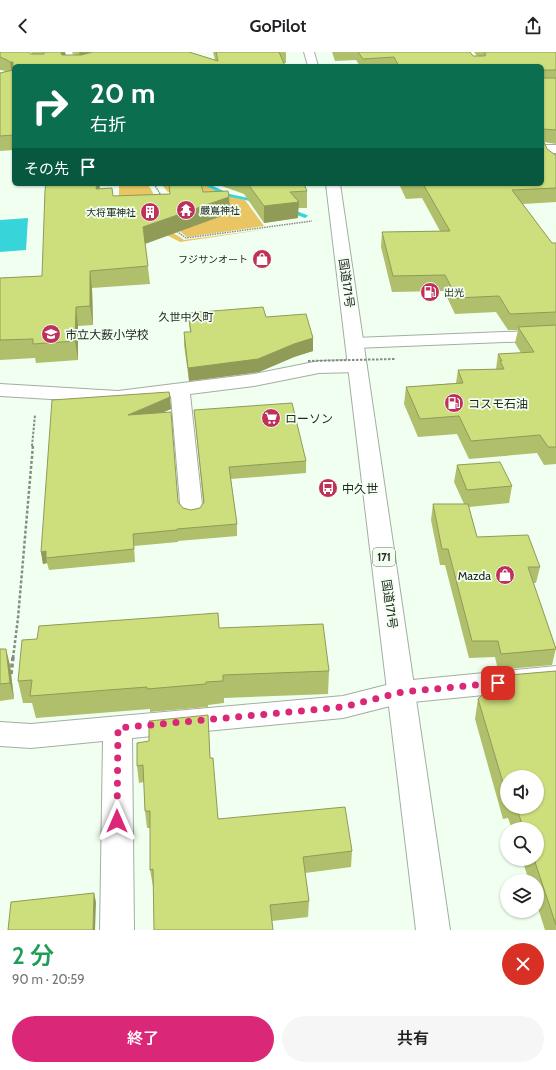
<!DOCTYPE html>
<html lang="ja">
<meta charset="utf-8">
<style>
body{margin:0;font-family:Cabin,"Noto Sans JP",sans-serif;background:#f6f6f6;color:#202124;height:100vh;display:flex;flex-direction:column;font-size:15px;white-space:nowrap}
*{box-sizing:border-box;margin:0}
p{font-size:13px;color:#757577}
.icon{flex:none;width:22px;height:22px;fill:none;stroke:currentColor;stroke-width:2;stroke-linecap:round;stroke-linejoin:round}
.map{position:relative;height:878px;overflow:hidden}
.side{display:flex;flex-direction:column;background:#fff;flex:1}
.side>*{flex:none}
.top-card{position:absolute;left:12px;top:12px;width:532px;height:122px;border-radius:6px;box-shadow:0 1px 3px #0004;background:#0b6e4f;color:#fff;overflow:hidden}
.fabs{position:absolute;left:500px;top:718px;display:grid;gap:8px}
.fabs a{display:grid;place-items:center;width:44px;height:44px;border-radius:50%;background:#fff;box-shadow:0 1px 3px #0004;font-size:20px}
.pin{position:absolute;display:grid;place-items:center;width:34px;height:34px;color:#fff;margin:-17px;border-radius:8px;box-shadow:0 2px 6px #0006}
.me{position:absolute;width:44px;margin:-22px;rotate:0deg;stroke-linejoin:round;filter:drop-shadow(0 0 3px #0008)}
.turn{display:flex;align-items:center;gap:14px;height:84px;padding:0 12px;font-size:18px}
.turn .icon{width:52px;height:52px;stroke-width:2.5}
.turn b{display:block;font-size:28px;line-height:34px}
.then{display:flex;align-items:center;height:38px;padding:0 12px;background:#0003;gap:8px;font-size:15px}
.round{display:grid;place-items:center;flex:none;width:42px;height:42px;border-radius:21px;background:#f6f6f6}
.head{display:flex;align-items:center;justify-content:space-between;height:68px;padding:0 12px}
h1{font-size:24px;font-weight:600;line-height:30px;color:#1e9e55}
.cta{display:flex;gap:8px;margin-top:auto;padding:8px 12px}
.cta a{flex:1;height:46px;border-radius:24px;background:#db2777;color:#fff;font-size:16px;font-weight:600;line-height:46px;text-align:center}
.cta a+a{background:#f6f6f6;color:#202124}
header{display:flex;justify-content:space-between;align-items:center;height:52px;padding:0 12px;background:#fff;font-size:18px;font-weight:600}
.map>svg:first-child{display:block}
</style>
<header><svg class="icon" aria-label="back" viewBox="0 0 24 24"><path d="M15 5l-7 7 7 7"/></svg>GoPilot<svg class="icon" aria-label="share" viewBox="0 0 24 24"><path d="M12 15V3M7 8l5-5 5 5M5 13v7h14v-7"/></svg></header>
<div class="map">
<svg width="556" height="878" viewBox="0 0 556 878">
<rect width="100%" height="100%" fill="#f1fff1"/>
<g fill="#e9c663">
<path d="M119 132H147C157 141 157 164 166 175 171 180 179 184 184 188L274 176 180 190 151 175 119 145Z"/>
<polygon points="161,132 202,132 226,143 245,148 264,174 187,185 171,172 180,141 168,140"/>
</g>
<polygon fill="#37d4da" points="28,166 26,198 0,200 0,168"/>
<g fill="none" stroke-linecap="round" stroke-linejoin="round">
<g fill="#37d4da" fill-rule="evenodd">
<polygon points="202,132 209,132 230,142 262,149 259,151 226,144"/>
<polygon points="288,156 307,163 308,164 305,166 286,159 286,157"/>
</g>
<g stroke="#a2aea2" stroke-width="2">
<g id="minor">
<path d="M62 0H72L74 5 84 12 83 14C72 14 66 10 62 0Z"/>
<polygon points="556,278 556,288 355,296 349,295 346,291 349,287 355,286"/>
<polygon points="358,308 365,310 367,314 365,318 358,320 319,321 254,334 190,342 203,462 200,467 192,469 184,467 181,462 171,344 118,351 0,344 0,332 118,339 254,322 319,309"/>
<polygon points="556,614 556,636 402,651 343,666 132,686 134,878 100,878 103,689 31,696 0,694 0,670 31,672 343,644 402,629"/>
</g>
</g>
<g stroke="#a2aea2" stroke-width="2">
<rect id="major" x="542" y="93" width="14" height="8"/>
</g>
<g stroke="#a2aea2" stroke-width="2">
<g id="highway">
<polygon points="304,0 314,0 318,14 308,14"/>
<polygon points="326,132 340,132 450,878 416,878"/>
</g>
</g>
<g stroke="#848c83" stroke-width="1.5" stroke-dasharray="1.5 1" stroke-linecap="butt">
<polyline points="154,132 162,145"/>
<polyline points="175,178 186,186 312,169"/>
</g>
<polyline stroke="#848c83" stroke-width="2" stroke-dasharray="2.5 1.5" stroke-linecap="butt" points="32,394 35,363"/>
<polyline stroke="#848c83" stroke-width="2.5" stroke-dasharray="3 2" stroke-linecap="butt" points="13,606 18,566 33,393"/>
<polyline stroke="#848c83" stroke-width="3.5" stroke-dasharray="4 2.5" stroke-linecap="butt" points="11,622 13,605"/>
<use href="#minor" fill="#fff" fill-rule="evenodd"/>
<use href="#major" fill="#fff" fill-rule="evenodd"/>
<use href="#highway" fill="#fff" fill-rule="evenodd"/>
<polyline stroke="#848c83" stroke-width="2" stroke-dasharray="2.5 1.5" stroke-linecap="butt" points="308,309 395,307"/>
</g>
<g fill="#b0bf6b" fill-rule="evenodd">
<polygon points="0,0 31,2 33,2 30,0 65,0 66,3 75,3 73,0 189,0 215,8 213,0 286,0 286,11 14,14 14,98 0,99 0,21 6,19 0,18"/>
<polygon points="332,0 470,0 473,4 477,4 474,0 556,0 556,92 544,90 547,97 554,102 556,103 556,100 556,150 523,152 552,191 556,191 556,412 544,413 537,401 469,407 457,382 418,385 404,352 406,335 456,331 458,318 496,317 498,302 521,301 515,291 518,278 508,278 496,260 455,262 444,239 392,240 381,195 382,180 440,179 422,146 406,147 399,132 542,132 542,14 360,14 356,8 335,9"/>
<polygon points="100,132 99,137 113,144 170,142 169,132 201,132 203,140 229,145 230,161 145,191 150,232 92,236 93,273 78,274 78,308 36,311 35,306 0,308 0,226 42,224"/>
<polygon points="216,132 304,132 307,139 307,156 298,156 298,166 264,171 244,142"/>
<polygon points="188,261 266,265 313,299 294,305 259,320 189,329 184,293 184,280 190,280"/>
<polygon points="169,340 171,357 163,360 178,450 183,456 191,458 200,456 203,450 194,358 306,409 306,421 231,427 237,472 237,484 178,489 178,490 134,494 135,510 49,518 47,511 43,512 41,500"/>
<polygon points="457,413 512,434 509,451 469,455 477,485 540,515 536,531 533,531 556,596 552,613 498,618 495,605 469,606 445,513 440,513 431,468 433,452 464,452 454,430"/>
<polygon points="219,576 329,619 328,642 224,646 224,651 208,653 208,655 150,660 150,657 36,666 32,651 23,651 18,629"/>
<polygon points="0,597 10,613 14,647 0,649"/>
<path d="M556 619V878H545L537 853V829H529L522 807H537V777H512L508 766 503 767 475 667 478 647 506 634 509 623ZM507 725 537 755H507Z"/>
<polygon points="208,663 210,706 218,767 352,799 351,815 305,821 309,849 308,865 272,869 153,834 150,818 150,776 147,776 145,759 144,730 139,731 137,714 149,689"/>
</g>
<g fill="#909b57">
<polygon points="62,0 65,0 67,10 61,1"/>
<polygon points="79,0 109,0 80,7"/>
<polygon points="10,10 13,10 14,17 12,23"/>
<polygon points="97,132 100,132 98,154 96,137"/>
<polygon points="229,145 230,161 145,192 143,175"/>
<polygon points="299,150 298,166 264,171 264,154"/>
<polygon points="90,219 92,236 93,273 90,254"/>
<polygon points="76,255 78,274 78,308 75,289"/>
<polygon points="313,286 313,299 294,305 259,320 189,329 188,316"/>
<polygon points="170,345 171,357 129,375 128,363"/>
<polygon points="46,499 46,506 47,511 43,512 41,500"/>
<polygon points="6,597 10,613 14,647 10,631"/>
<polygon points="94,841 96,850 95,878 93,878"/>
</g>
<g fill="#cdde7c" stroke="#909b57">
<polygon points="0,0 28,0 31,2 44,2 44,0 62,0 61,1 62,3 81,3 93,0 189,0 218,9 216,0 279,0 285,14 14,14 14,83 0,84 0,21 13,18 13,10 10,10 7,8 0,5"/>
<polygon points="358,0 470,0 473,4 484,4 486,3 484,0 556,0 556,18 543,18 543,26 556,26 556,78 543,77 543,88 547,97 554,102 556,103 556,136 512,138 552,191 556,191 556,260 510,262 499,244 457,246 445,223 393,224 382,180 450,179 423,132 407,133 407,132 542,132 542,14 399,14 394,5 363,7"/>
<polygon points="46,132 97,132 96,137 112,136 113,144 170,142 169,132 201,132 203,140 228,139 229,145 143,175 148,214 90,219 90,254 76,255 75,289 33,292 33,287 0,288 0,226 42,224 45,138"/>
<polygon points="248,132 304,132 307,139 290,140 299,150 264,154"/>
<polygon points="263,255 266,265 306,262 313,286 294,292 258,307 188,316 184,280 191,280 188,261"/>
<polygon points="556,273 556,395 548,395 540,383 471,389 459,364 420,367 406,335 463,331 458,318 504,317 500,309 502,309 498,302 534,300 518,275"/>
<polygon points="169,340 170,345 128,363 171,360 178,450 183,456 191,458 200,456 204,450 194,358 292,351 306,409 229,415 237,472 177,477 177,478 133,482 134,497 46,506 46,499 41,500 52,348"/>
<polygon points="500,410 512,434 467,438 457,413"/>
<polygon points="433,452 468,452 477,485 528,483 540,515 528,515 556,597 501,602 498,589 472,589 448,497 442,497"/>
<polygon points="218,561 219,576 323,572 329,619 223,623 223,629 206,630 206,632 147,637 147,635 30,644 32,628 18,629 22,588 37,587 39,574"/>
<polygon points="0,597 6,597 10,631 0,632"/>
<polygon points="556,619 556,873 534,807 537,807 537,777 524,777 516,755 537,755 537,725 507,725 507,744 478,647 491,635 511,633 509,623"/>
<polygon points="208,663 210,706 213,706 218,767 345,755 352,799 303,805 309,849 270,853 273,878 154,878 153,817 150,818 150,759 145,759 143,713 137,714 137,691 149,689 149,669"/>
<polygon points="94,841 93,878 8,878 11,850"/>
</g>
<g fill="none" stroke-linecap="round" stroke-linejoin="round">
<polyline stroke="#db2777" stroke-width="7" stroke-dasharray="0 12.6" points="117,769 118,676 343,655 402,640 498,631"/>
</g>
<defs>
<g id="temple-disc" transform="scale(1)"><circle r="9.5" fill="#c0315a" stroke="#f1fff1"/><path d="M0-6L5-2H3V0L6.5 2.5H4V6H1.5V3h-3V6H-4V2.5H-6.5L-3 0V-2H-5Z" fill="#fff"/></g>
<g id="building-disc" transform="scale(1)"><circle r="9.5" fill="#c0315a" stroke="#f1fff1"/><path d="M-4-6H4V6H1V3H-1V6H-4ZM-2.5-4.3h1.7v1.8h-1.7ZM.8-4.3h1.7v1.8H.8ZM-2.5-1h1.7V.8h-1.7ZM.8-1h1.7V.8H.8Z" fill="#fff"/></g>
<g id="shop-disc" transform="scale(1)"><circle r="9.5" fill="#c0315a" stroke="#f1fff1"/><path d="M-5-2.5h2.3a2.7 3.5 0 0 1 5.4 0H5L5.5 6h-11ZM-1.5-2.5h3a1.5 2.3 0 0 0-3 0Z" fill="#fff"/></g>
<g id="fuel-disc" transform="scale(1)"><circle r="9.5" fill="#c0315a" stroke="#f1fff1"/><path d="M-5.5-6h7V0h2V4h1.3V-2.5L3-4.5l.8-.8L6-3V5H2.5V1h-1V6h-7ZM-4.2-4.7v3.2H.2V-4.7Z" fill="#fff"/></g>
<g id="school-disc" transform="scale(1)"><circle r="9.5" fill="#c0315a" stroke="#f1fff1"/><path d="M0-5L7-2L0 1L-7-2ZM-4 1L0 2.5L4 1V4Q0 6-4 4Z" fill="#fff"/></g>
<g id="supermarket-disc" transform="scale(1)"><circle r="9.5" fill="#c0315a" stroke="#f1fff1"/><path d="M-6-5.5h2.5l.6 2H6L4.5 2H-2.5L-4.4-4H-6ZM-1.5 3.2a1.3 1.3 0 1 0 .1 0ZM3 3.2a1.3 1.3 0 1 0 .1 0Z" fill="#fff"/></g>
<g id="bus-disc" transform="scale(1)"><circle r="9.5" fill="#c0315a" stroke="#f1fff1"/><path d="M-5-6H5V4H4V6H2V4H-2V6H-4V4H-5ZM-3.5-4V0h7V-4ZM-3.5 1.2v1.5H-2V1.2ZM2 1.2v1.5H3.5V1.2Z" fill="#fff"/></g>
</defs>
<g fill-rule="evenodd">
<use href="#temple-disc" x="186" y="158"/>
<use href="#building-disc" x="150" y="160"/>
<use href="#shop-disc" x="262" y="207"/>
<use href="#fuel-disc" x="430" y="240"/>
<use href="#school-disc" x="51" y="282"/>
<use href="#fuel-disc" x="454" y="351"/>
<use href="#supermarket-disc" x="271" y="366"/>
<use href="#bus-disc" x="328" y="436"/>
<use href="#shop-disc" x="505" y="523"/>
</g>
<g text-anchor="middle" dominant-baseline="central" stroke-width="3.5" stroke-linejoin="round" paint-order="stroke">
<g font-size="10" fill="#242823" stroke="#f1fff1" text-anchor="start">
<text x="200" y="158">嚴嶌神社</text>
<text x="136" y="160" text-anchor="end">大将軍神社</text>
<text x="248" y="207" text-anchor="end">フジサンオート</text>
<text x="444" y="240">出光</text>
</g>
<g font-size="11" fill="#242823" stroke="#f1fff1">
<text x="186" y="265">久世中久町</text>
</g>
<rect fill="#f1fff1" stroke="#626861" stroke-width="1" x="373" y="496" width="22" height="18" rx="3"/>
<g font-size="11" font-weight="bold" fill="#242823">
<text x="384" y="505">171</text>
</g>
<g font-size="12" fill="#242823" stroke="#f1fff1">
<text transform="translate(347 231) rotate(82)">国道171号</text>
<text transform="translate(390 552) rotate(82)">国道171号</text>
</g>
<g font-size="12" fill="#242823" stroke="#f1fff1" text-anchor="start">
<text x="65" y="282">市立大薮小学校</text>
<text x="468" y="351">コスモ石油</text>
<text x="285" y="366">ローソン</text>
<text x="342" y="436">中久世</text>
<text x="491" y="523" text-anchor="end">Mazda</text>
</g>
</g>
</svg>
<div class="fabs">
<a><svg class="icon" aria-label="sound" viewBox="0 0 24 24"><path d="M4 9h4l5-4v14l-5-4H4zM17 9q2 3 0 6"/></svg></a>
<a><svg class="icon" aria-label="search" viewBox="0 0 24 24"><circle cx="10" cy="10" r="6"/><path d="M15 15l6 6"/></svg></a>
<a><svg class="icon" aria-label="layers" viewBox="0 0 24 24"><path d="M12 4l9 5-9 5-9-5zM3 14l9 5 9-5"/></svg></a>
</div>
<div class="pin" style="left:498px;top:631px;background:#d93025"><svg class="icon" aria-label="arrive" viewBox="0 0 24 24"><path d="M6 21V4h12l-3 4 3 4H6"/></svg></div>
<svg class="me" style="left:117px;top:769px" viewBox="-20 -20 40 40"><path d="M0-17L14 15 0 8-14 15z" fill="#db2777" stroke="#fff" stroke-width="4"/></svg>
<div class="top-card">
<div class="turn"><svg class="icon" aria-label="right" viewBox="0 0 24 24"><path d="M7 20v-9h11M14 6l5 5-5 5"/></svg><div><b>20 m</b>右折</div></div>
<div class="then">その先<svg class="icon" aria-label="arrive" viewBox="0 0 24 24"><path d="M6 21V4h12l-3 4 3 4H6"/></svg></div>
</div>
</div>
<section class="side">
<div class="head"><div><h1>2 分</h1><p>90 m · 20:59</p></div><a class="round" style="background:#d93025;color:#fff"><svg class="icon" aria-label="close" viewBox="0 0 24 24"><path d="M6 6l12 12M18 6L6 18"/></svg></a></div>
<div class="cta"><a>終了</a><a>共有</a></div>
</section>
